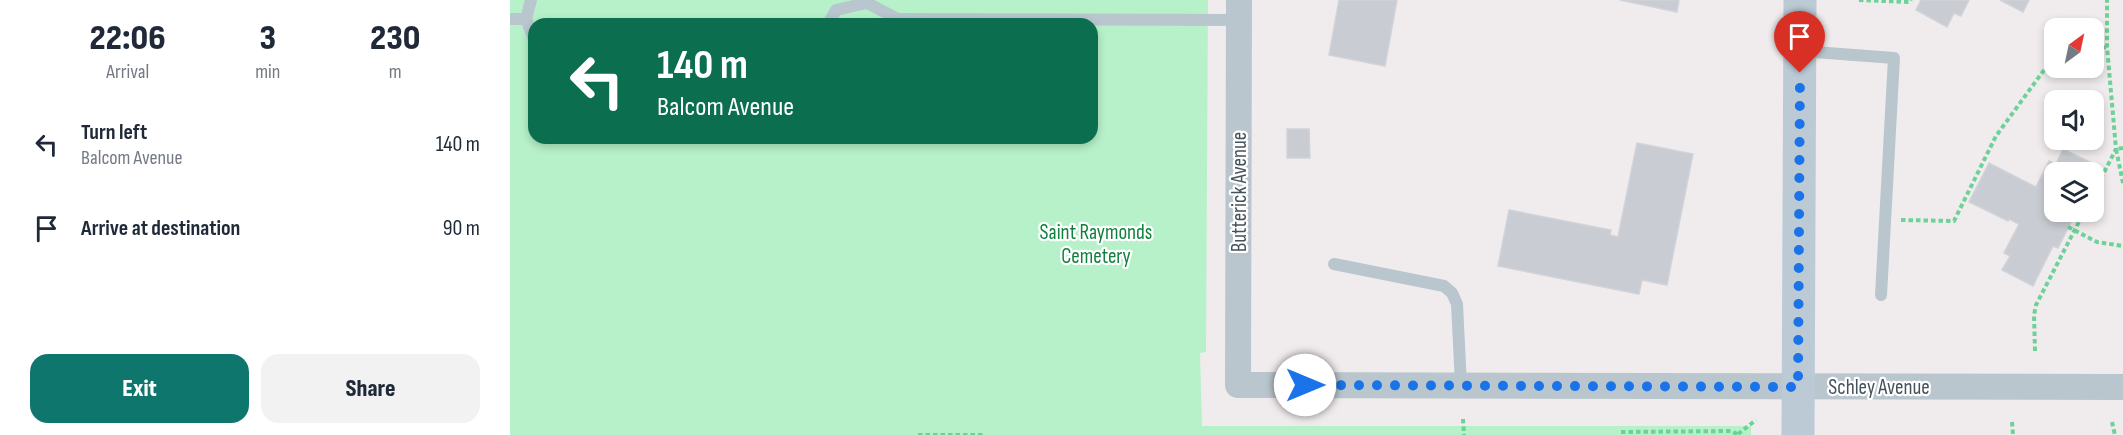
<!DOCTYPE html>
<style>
body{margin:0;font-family:"Sofia Sans Condensed",sans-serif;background:#f2f2f3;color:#1f2937;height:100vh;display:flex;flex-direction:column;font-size:22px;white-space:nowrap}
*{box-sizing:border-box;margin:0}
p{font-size:20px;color:#747a83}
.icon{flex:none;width:33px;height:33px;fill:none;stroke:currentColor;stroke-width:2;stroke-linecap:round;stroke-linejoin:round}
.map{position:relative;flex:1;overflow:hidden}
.side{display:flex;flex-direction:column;background:#fff;width:510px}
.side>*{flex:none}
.hud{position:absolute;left:18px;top:18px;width:570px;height:126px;border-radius:18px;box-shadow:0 3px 9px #0003;background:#0b6e4f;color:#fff;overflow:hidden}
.needle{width:39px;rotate:33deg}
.controls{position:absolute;left:1534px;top:18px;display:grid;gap:12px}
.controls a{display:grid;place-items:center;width:60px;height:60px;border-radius:12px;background:#fff;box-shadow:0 3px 9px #0003;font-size:30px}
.pin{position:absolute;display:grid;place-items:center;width:51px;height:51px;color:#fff;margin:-62px -26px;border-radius:50% 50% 50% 0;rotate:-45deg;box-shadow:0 0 6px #0007}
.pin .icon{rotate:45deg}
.me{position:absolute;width:66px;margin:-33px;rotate:90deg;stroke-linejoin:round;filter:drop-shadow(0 0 4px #0008)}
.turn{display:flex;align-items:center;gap:21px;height:126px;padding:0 30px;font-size:27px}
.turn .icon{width:78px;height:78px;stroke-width:2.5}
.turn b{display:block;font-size:42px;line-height:51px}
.eta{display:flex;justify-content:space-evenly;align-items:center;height:102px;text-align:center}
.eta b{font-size:36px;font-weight:800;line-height:42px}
.primary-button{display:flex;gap:12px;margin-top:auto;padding:12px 30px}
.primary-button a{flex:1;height:69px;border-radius:18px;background:#0f766e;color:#fff;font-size:24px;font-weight:800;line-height:69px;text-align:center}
.primary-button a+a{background:#f2f2f3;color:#1f2937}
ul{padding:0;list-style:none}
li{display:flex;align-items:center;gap:18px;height:84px;padding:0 30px}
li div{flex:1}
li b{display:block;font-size:22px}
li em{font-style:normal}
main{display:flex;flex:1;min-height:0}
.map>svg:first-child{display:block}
</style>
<main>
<section class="side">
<div class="eta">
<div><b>22:06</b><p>Arrival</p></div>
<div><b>3</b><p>min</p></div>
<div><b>230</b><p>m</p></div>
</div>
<ul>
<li><svg class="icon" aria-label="left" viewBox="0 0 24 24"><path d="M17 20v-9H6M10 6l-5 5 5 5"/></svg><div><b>Turn left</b><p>Balcom Avenue</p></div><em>140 m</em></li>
<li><svg class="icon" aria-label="arrive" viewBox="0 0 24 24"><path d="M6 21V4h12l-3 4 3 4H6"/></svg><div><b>Arrive at destination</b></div><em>90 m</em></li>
</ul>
<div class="primary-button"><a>Exit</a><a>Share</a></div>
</section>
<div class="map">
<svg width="1613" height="435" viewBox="0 0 1613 435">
<rect width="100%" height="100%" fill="#f0eced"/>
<path fill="#b7f1c9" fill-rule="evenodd" d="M0 0H698L696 352 690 353 692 426H1241V435H0ZM24 24H582V138H24Z"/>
<g fill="#c9ccd2" stroke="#d0d3d9" stroke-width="1.5">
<polygon points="829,0 887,0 875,66 819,55"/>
<polygon points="1110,0 1169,0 1167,12"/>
<polygon points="1411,0 1459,0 1451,16 1444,13 1437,27 1406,10"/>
<polygon points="1490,0 1519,0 1513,12"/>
<polygon points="777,129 799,129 800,158 777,158"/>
<polygon points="1127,143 1183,154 1157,285 1132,280 1129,294 988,266 999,210 1101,230 1100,235 1108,237"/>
<polygon points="1553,149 1584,164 1580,172 1545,172 1545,212 1566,212 1548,248 1543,246 1523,286 1492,270 1500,256 1494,253 1509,224 1499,219 1498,221 1459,202 1479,163 1526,187 1539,161 1546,164"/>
</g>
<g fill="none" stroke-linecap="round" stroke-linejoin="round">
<g stroke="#6dd198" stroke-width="4" stroke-dasharray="4.5 3" stroke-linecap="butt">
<polyline points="1349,0 1400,2 1401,0"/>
<polyline points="1584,49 1597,47"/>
<polyline points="1613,148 1606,149 1613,183"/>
<polyline points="1584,192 1606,149 1597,47 1597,0"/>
<polyline points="1391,220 1444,221 1486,136 1545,55"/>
<polyline points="1558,227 1587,242 1613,246"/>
<polyline points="1525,351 1524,315 1526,305 1574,212"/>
<polyline points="953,419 954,435"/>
<polyline points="1502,422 1503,435"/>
<polyline points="1602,422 1605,435"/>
<polyline points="1111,432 1221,431 1229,435"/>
<polyline points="1228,434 1246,420"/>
<polyline points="408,435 474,435"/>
</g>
<g stroke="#bac6cd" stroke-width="12">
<polyline points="21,0 16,19 24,39"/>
<polyline points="0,19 16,19"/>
<polyline points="388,19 729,20"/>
<polyline points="318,24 326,10 357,3 388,19 387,24"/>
<polyline points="1291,51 1384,58 1371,295"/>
<polyline points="824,264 934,286 942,293 947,304 951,385"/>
</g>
<polyline stroke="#bac6cd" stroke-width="26" points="729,0 728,385 1613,387"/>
<polyline stroke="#bccad5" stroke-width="33" points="1288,435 1290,0"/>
</g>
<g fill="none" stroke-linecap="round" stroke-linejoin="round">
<polyline stroke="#1a73e8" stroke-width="10" stroke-dasharray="0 18" points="795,385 1288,387 1290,73"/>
</g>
<g text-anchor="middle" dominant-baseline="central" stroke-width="4.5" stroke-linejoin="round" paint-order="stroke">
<g font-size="21" fill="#44525b" stroke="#fff">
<text transform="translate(729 192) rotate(-90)">Butterick Avenue</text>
<text x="1369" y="387">Schley Avenue</text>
</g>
<g font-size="21" fill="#118140" stroke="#fff">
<text x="586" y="232">Saint Raymonds<tspan x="586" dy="24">Cemetery</tspan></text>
</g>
</g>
</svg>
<div class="controls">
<a><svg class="needle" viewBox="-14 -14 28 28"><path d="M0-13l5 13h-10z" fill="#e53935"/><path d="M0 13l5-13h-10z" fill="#747a83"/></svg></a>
<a><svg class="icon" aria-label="sound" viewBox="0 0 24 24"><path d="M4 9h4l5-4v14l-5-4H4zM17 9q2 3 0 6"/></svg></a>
<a><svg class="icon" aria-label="layers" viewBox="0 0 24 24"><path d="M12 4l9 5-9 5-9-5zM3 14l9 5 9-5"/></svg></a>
</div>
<div class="pin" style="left:1290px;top:73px;background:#d93025"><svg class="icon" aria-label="arrive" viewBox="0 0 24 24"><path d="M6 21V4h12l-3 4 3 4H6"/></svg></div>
<svg class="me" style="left:795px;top:385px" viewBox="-20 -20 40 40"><circle r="19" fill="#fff"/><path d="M0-13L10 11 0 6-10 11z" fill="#1a73e8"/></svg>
<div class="hud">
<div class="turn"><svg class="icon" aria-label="left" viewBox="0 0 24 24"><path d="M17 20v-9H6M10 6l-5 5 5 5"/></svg><div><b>140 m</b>Balcom Avenue</div></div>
</div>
</div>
</main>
